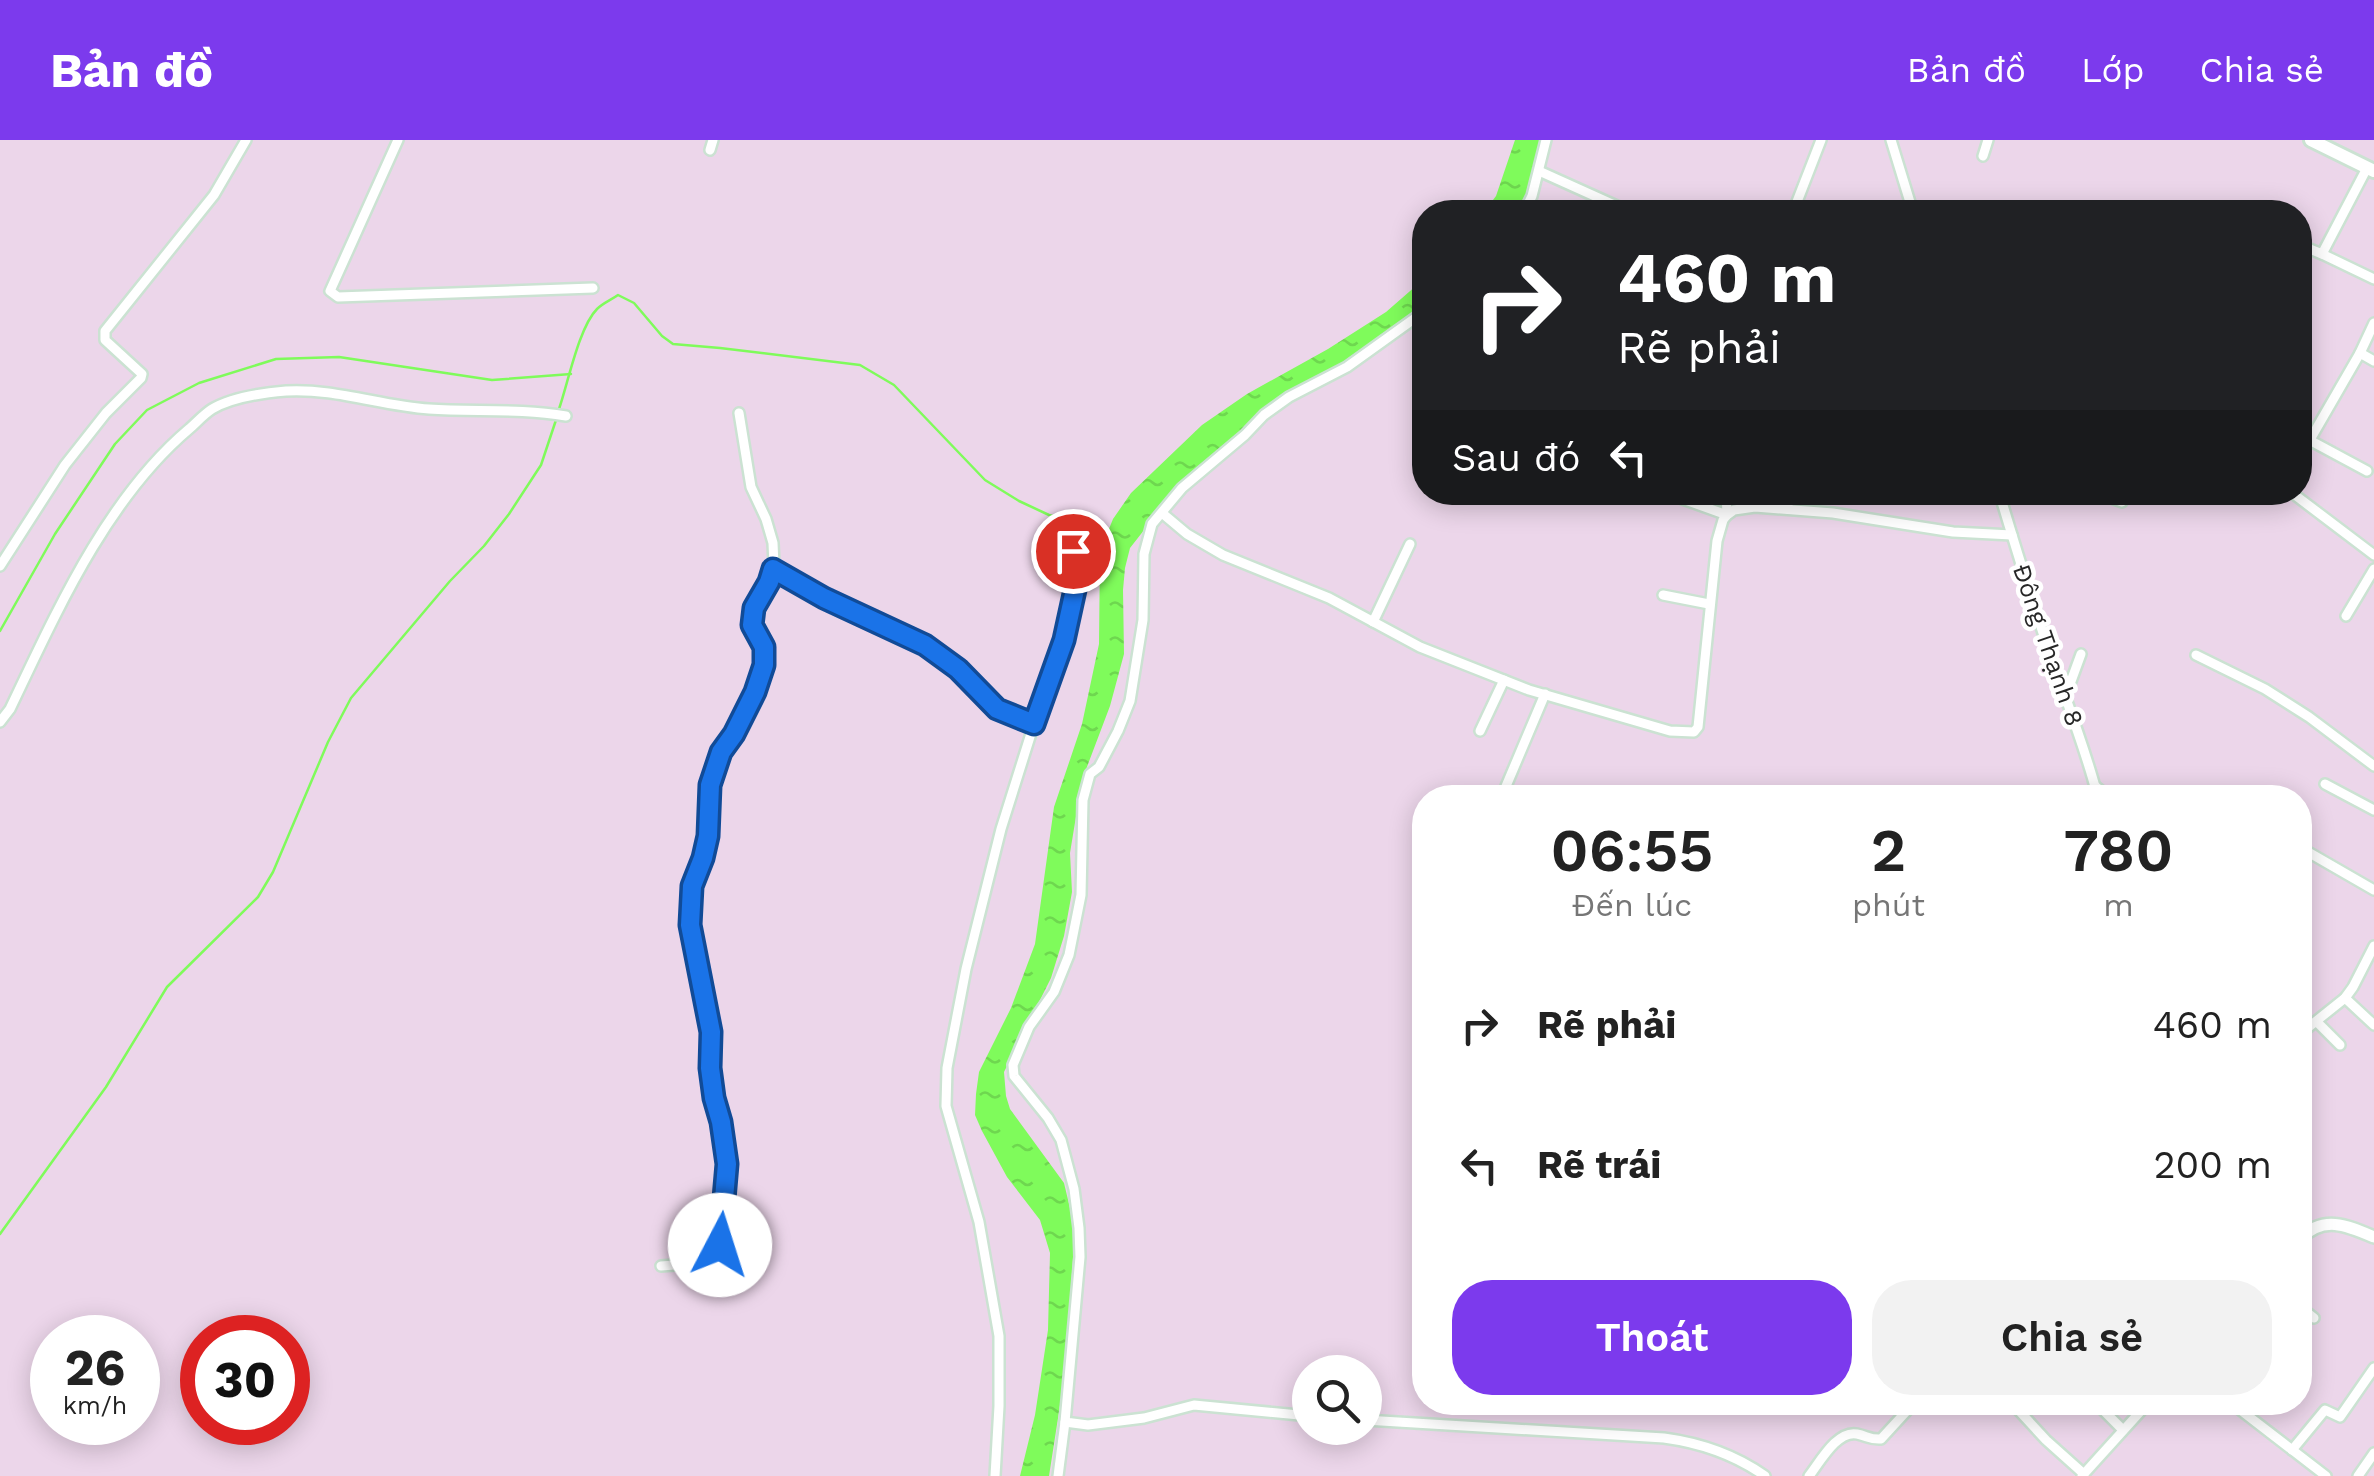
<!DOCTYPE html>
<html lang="vi">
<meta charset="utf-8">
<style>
body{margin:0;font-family:"Work Sans",sans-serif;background:#f2f2f2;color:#222;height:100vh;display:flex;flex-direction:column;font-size:38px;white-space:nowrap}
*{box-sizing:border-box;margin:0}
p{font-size:32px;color:#767676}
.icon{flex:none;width:55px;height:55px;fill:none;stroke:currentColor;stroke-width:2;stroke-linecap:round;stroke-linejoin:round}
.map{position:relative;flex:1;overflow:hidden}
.panel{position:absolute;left:1412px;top:645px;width:900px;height:630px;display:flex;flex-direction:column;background:#fff;border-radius:40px;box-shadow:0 5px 25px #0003}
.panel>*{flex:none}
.top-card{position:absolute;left:1412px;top:60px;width:900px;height:305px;border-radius:40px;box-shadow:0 5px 25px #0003;background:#202124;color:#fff;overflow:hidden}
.buttons{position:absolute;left:1292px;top:1215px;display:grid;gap:20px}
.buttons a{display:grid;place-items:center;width:90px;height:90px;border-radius:50%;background:#fff;box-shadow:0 5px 25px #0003;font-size:50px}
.speed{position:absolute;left:30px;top:1175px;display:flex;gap:20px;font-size:50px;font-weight:700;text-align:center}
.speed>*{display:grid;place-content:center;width:130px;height:130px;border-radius:50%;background:#fff;box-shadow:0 5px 25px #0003;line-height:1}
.speed small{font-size:25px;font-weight:400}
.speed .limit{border:15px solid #d22;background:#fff;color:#111}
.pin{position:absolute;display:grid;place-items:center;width:85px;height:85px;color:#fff;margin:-42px;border:5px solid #fff;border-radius:50%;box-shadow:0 2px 10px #0007}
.me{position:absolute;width:110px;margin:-55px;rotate:5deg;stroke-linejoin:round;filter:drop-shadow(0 0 8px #0008)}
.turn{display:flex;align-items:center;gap:35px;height:210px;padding:0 40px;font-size:45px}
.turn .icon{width:130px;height:130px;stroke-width:2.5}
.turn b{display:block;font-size:70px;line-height:85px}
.then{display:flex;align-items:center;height:95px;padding:0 40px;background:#0003;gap:20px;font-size:38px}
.eta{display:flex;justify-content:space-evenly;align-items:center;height:170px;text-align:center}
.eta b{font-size:60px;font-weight:600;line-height:70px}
.cta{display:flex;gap:20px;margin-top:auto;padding:20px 40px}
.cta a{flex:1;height:115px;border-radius:40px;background:#7c3aed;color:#fff;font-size:40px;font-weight:600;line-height:115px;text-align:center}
.cta a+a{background:#f2f2f2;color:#222}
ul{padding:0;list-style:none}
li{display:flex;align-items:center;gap:30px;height:140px;padding:0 40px}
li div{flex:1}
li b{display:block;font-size:38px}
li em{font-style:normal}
header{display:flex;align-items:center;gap:60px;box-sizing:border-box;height:140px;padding:0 50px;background:#7c3aed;color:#fff}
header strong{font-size:48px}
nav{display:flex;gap:55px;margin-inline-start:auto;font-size:35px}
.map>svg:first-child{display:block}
</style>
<header>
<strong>Bản đồ</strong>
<nav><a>Bản đồ</a><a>Lớp</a><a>Chia sẻ</a></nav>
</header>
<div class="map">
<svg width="2374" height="1336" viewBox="0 0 2374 1336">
<defs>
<pattern id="water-ripples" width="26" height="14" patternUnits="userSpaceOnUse" patternTransform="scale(2.5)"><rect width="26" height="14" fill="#7ffb5b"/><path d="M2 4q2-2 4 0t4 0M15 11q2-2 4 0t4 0" fill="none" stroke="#6ed74f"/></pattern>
</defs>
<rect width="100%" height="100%" fill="#ecd6ea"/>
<g fill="url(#water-ripples)">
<polygon points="1515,0 1540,0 1537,31 1522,72 1484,72 1496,56"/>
<polygon points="1425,138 1425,168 1377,206 1260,282 1195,330 1159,371 1130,408 1125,428 1123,450 1124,514 1110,566 1082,640 1070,713 1072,752 1064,796 1051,838 1004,932 1006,956 1010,969 1064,1043 1075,1089 1065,1233 1049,1336 1020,1336 1035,1275 1048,1190 1050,1113 1040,1080 1007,1037 982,991 975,975 976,954 979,932 1011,868 1035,804 1054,667 1082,584 1099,504 1100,411 1113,379 1131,353 1202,285 1247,254 1328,209 1386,172"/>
</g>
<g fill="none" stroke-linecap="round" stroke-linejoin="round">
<g stroke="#7ffb5b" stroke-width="2.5">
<path d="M559 269C568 243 579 187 597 169 603 163 611 160 618 155L634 163 662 196 673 204 720 208 860 225 894 245 985 340 1019 361 1049 375 1109 392"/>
<polyline points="0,491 55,394 115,304 147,270 199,243 276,219 339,217 492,240 571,234"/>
<polyline points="0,1094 106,947 167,847 258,757 273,732 328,602 351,558 450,441 484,406 509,374 541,325 557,277"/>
</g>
<g stroke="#cbe2d2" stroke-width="14">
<g id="minor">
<polyline points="398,0 330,151 338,157 593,148"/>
<polyline points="1891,0 1913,72"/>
<polyline points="710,10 713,0"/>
<polyline points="1983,16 1988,0"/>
<polyline points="1539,31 1630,72"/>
<polyline points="1524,72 1532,56 1546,0"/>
<polyline points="1793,72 1821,0"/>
<polyline points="2300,105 2322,114 2367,28"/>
<polyline points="2322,114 2374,139"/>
<polyline points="2360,213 2374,221"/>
<polyline points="2300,295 2367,331"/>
<polyline points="2300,317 2360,213 2374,183"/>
<polyline points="1663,352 1727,375 1726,352"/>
<path d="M1999 352C2017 412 2035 472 2056 531 2071 573 2087 614 2098 658"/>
<polyline points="2095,352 2122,362"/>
<polyline points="2291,352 2374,415"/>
<polyline points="1788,369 1788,352"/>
<polyline points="1162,373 1187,394 1223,415 1329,458 1420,507 1529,550 1670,591 1694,592 1698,587 1717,401 1723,380 1727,375 1734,370 1755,367 1833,373 1953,392 2012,395"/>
<polyline points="0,426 65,325 106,273 141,238 142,234 105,200 105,191 214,55 246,0"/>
<polyline points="773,429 824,458 925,505 958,529 997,569 1034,584"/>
<polyline points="1663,455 1709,464"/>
<polyline points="2346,476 2374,429"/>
<polyline points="1373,482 1410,404"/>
<polyline points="2196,515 2265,549 2309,577 2374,626"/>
<polyline points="2066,555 2081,514"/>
<path d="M0 582 10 569C56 473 106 359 189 289 196 283 204 274 212 269 232 257 262 253 286 251 334 248 382 266 429 269 475 272 520 268 566 276"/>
<polyline points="1480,591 1504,540"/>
<polyline points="2325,644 2374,670"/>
<polyline points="2095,646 2110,658"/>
<polyline points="1936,652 2027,658"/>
<polyline points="1501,658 1545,554"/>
<polyline points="2308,712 2374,750"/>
<polyline points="2345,858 2374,885"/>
<polyline points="2317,882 2340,905"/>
<polyline points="2300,894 2345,858 2353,847 2374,806"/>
<polyline points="661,1126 714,1122 719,1115 727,1025 721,982 714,958 710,928 711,892 690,785 692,746 703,718 708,695 710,645 721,612 734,594 755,552 765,525 764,507 752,485 754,468 769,442 774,425 773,403 766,379 751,347 739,273"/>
<polyline points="2300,1170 2304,1170 2314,1178"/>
<polyline points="2011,1262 2046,1300 2084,1334"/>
<polyline points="2095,1262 2123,1290"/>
<polyline points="2230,1262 2326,1336"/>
<polyline points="1310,1276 1194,1265 1144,1278 1088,1285 1065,1282 1080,1117 1079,1088 1074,1049 1061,1000 1048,978 1014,936 1013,925 1029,887 1054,852 1069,815 1081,755 1083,660 1090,634 1099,627 1118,591 1130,561 1143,480 1144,414 1152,384 1182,348 1245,295 1264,275 1289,257 1347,227 1425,171"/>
<path d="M1365 1280 1664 1298C1701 1303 1734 1314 1765 1336"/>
<polyline points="2292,1310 2325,1270 2340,1277 2374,1228"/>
<polyline points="995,1336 999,1266 999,1196 979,1082 946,966 947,928 966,829 1001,689 1034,584 1063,500 1078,436 1073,411"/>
<polyline points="1058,1336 1065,1282"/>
<path d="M1809 1336C1820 1322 1837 1290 1857 1294 1867 1296 1871 1300 1881 1299L1915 1262"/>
<polyline points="2082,1336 2149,1262"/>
<polyline points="2358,1336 2374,1313"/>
</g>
</g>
<g stroke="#cbe2d2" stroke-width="16">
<path id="tertiary" d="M2300 1099C2323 1075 2346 1085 2374 1097"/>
</g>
<g stroke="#cbe2d2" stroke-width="18">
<polyline id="secondary" points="2311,0 2374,31"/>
</g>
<use href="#minor" stroke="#fff" stroke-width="9"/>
<use href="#tertiary" stroke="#fff" stroke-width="11"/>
<use href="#secondary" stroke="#fff" stroke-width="12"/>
</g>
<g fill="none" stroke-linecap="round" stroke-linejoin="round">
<g stroke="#114b97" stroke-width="25">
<polyline id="route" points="720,1105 727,1024 721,982 714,958 710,928 711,892 690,785 692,746 703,718 708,696 710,645 721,612 734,594 755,552 764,525 764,507 752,485 754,468 769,442 773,429 824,458 925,505 958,529 997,569 1034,584 1064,500 1078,436 1073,411"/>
</g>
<use href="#route" stroke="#1a73e8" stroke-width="18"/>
</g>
<g text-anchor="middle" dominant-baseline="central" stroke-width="9" stroke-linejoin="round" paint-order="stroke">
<g font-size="25" fill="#272727" stroke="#fff">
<text transform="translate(2048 505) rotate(71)">Đông Thạnh 8</text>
</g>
</g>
</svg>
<div class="buttons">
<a><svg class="icon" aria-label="search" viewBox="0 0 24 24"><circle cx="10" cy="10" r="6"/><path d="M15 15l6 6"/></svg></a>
</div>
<div class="speed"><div>26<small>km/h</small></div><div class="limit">30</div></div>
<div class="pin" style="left:1073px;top:411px;background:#d93025"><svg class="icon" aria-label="arrive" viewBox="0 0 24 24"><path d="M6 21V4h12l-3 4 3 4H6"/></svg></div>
<svg class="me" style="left:720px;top:1105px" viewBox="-20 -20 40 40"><circle r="19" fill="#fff"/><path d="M0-13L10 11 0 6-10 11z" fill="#1a73e8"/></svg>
<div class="top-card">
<div class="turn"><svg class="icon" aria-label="right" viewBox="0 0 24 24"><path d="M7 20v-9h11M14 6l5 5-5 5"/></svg><div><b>460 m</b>Rẽ phải</div></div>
<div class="then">Sau đó<svg class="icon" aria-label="left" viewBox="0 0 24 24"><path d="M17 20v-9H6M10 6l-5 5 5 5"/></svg></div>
</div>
<section class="panel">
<div class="eta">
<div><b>06:55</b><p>Đến lúc</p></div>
<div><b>2</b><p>phút</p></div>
<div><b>780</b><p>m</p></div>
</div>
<ul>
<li><svg class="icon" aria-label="right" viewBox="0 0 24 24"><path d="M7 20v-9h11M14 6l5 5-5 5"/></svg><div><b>Rẽ phải</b></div><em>460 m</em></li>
<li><svg class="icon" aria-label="left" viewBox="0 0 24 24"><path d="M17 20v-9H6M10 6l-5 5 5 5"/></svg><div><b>Rẽ trái</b></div><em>200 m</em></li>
</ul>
<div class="cta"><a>Thoát</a><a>Chia sẻ</a></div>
</section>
</div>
